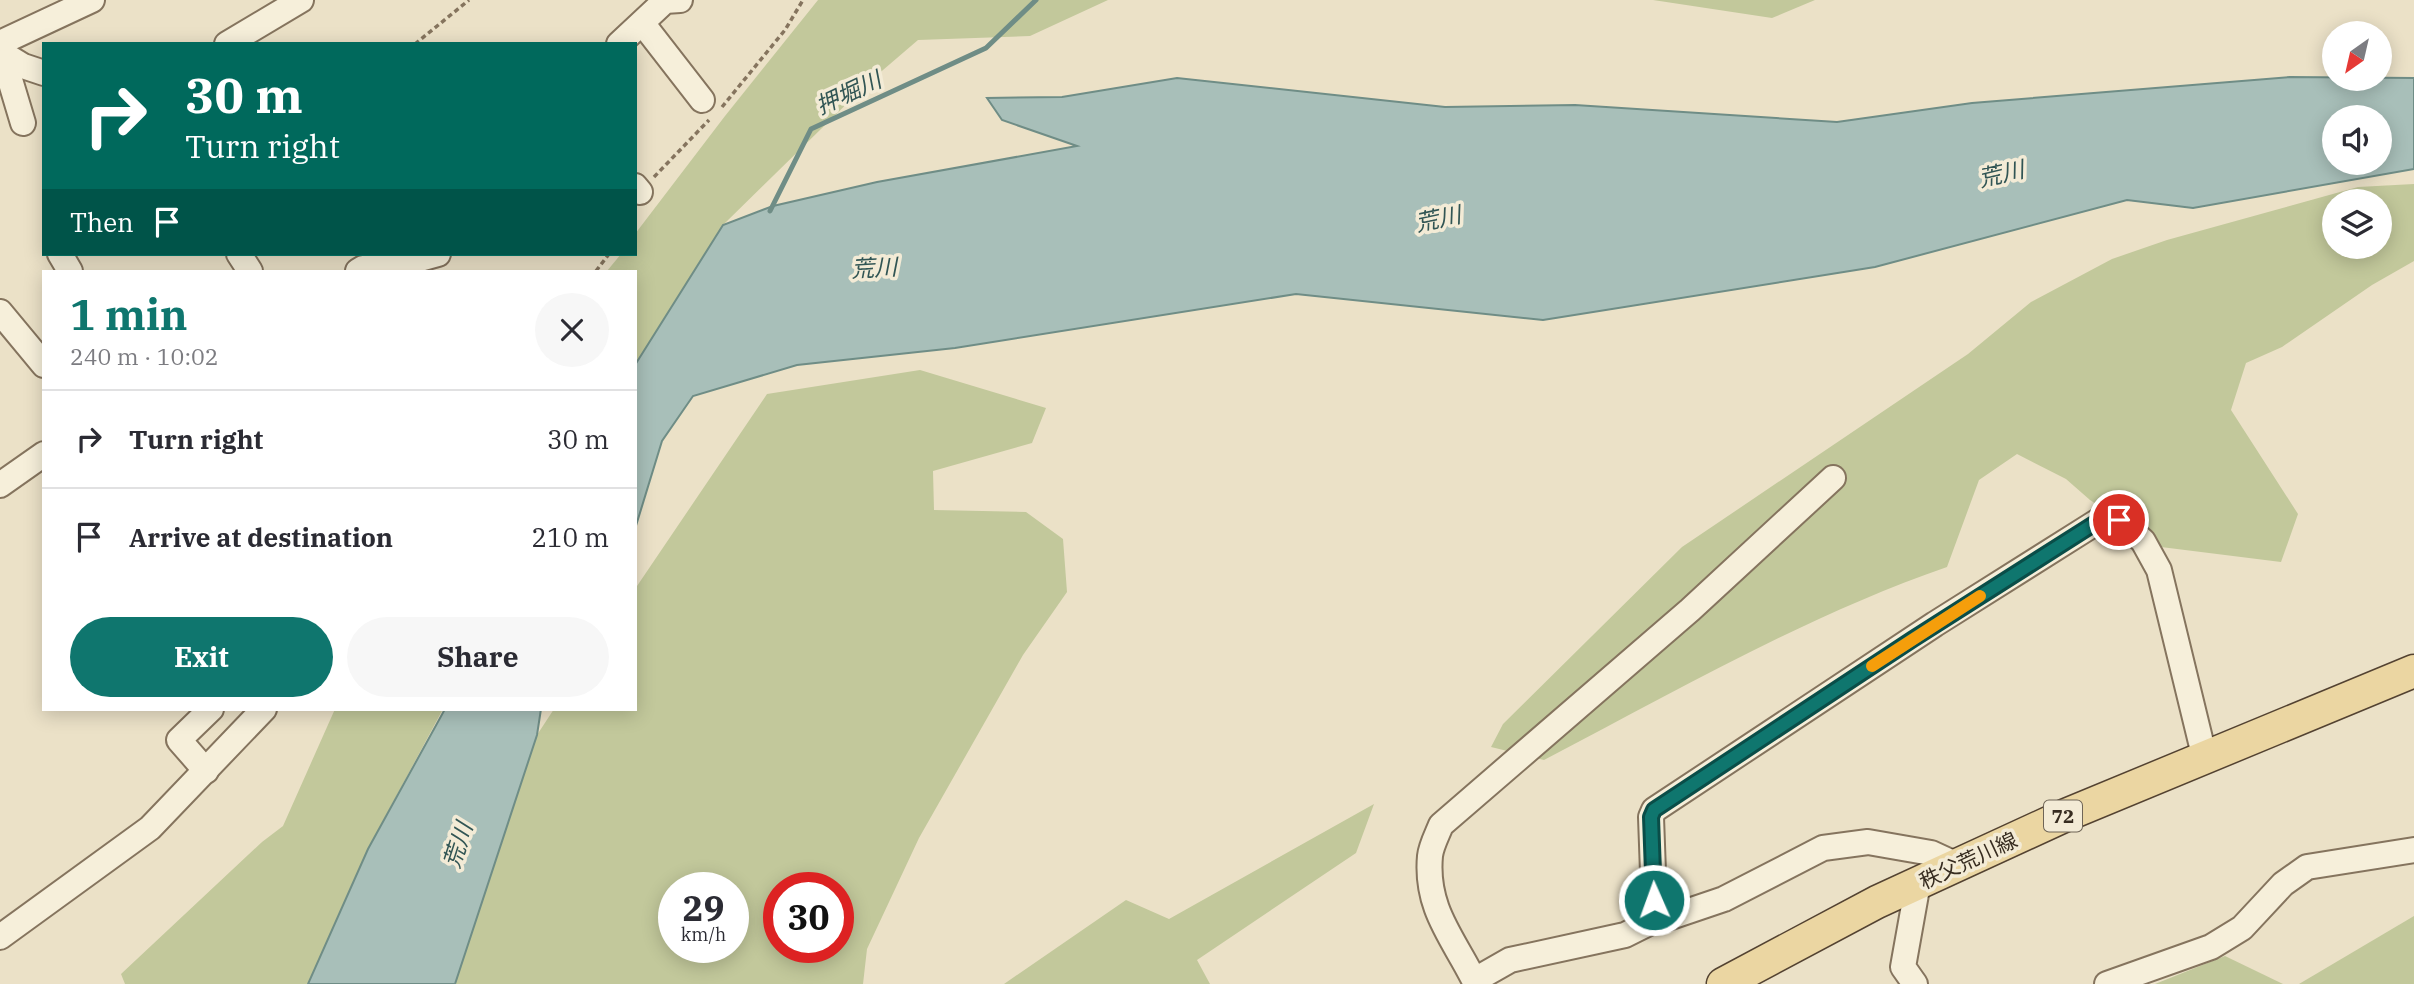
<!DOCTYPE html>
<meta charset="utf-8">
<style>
body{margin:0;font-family:"IBM Plex Serif","Noto Sans JP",serif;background:#f7f7f7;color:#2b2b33;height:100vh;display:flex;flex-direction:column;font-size:26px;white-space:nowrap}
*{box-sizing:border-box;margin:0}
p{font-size:23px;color:#7c7c81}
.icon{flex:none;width:38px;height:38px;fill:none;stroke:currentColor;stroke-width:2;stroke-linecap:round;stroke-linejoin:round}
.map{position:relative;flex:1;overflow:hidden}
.drawer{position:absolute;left:42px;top:270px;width:595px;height:441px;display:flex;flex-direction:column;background:#fff;border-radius:0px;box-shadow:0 4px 18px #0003}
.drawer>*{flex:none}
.banner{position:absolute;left:42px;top:42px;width:595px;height:214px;border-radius:0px;box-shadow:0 4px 18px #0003;background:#00695c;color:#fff;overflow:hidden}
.needle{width:46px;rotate:214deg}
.tools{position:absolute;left:2322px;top:21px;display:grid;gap:14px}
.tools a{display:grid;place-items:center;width:70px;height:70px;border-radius:50%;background:#fff;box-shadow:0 4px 18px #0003;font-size:35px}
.speed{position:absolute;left:658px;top:872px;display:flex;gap:14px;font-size:35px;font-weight:700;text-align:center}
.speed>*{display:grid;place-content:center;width:91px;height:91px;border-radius:50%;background:#fff;box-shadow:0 4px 18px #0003;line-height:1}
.speed small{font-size:18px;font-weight:400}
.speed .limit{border:10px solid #d22;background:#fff;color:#111}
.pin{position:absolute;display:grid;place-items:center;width:60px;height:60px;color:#fff;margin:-30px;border:4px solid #fff;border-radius:50%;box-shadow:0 2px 7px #0007}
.me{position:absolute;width:77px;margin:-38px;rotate:358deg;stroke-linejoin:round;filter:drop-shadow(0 0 5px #0008)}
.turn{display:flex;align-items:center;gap:24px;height:147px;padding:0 28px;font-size:32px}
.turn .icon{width:91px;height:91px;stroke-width:2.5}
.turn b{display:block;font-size:49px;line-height:60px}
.then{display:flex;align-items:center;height:66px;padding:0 28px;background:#0003;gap:14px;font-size:26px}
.round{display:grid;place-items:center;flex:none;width:74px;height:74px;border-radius:37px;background:#f7f7f7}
.summary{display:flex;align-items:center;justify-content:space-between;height:119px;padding:0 28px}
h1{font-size:42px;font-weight:800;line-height:52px;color:#0f766e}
.button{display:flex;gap:14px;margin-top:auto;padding:14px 28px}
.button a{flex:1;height:80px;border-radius:42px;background:#0f766e;color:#fff;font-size:28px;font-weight:800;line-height:80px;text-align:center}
.button a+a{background:#f7f7f7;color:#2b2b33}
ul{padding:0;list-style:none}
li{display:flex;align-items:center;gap:21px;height:98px;padding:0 28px;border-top:2px solid #e1e1e2}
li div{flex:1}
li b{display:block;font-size:26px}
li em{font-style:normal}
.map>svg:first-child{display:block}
</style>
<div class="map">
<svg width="2414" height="984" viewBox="0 0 2414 984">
<rect width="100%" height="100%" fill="#ebe1c7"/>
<g fill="#c2c89b" fill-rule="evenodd">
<polygon points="818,0 1108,0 1030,36 918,40 869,82 723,225 635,367 635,271 607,271 621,254 635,254 635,234 725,116"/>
<polygon points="1653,0 1815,0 1772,18"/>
<path d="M2414 184V261L2372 285 2282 347 2246 363 2231 410 2298 514 2281 562 2161 547 2090 500 2066 479 2017 454 1979 480 1947 567C1806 616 1676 691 1544 760L1491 747 1503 724 1682 547 1968 354 2031 302 2112 259 2167 240 2358 187ZM2334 201H2380V247H2334Z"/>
<path d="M920 370 1046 408 1032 443 933 471 934 510 1026 512 1063 539 1067 592 1023 655 919 838 867 949 863 984H455L537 735 554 709H635V589L767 394ZM733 887V947H674V887ZM838 887V947H779V887Z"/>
<polygon points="335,709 443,709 368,849 308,984 125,984 121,974 262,842 283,826"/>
<polygon points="1374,804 1356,853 1197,960 1210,984 1004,984 1126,900 1169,919"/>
<polygon points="2414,916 2414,984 2299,984"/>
<polygon points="2225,956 2283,984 2155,984"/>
</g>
<g fill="#a8bfb9" stroke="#6f8d86" stroke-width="2" fill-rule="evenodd">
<path d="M2290 77 2414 78V169L2193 208 2127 200 1875 267 1543 320 1296 294 955 348 797 365 693 396 662 441 635 529V365L723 225 773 206 877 182 1077 146 1002 120 987 98 1062 97 1177 78 1445 107 1575 105 1837 122 1972 103ZM2334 117H2380V163H2334Z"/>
<polygon points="445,709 541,709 537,735 455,984 308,984 368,849"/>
</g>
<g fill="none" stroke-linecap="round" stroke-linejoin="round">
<polyline stroke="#6f8d86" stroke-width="5" points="770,211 811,129 986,48 1036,0"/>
<g stroke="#85745e" stroke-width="28">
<g id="minor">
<polyline points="643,24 702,100"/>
<polyline points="0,43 92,0"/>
<polyline points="227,44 301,0"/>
<polyline points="619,44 665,1 680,0"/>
<polyline points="0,52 23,66 44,73"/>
<polyline points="0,62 11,83 23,123"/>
<polyline points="635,186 640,192"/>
<polyline points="60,254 70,271"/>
<polyline points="239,254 250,271"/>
<polyline points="358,271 363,268 420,259 438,254"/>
<polyline points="0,312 44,365"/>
<polyline points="0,485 44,454"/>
<polyline points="206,771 179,740 211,709"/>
<polyline points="1651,922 1654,900 1651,817 1654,810 1935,624 2100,520 2119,520 2143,541 2159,570 2205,759"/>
<polyline points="0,937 150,828 264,709"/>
<polyline points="1475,980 1510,960 1625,935 1651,922 1665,919 1724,899 1823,848 1868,842 1931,853 1957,865"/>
<path d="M1476 984C1455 940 1425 910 1430 856 1431 846 1437 835 1441 825L1690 610 1833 478"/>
<polyline points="1915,984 1903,967 1918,883"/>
<polyline points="2107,984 2211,947 2242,928 2283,884 2307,867 2414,850"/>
</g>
</g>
<g stroke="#534231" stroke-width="35">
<polyline id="major" points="1723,984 1877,902 2066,815 2414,671"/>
</g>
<g stroke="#85745e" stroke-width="3.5" stroke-dasharray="5 3.5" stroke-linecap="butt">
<polyline points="415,44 469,0"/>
<polyline points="722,107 785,30 803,0"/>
<polyline points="654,177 709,120"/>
<polyline points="596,271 609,254"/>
</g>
<use href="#minor" stroke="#f6efda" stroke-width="24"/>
<use href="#major" stroke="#ebd6a2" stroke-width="32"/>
</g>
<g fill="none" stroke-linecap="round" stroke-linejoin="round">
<g stroke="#0a4d48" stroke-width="18">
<polyline id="route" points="1654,900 1651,817 1654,810 1913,639 2100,520 2119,520"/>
</g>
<use href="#route" stroke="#0f766e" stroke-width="12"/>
<polyline stroke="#f59e0b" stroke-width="12" points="1872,666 1980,596"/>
</g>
<g text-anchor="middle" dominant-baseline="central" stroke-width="7" stroke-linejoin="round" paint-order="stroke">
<rect fill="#f3ebd6" stroke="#6f6557" stroke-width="2" x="2044" y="800.5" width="38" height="31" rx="5"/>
<g font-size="19" font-weight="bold" fill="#372c20">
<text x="2063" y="816">72</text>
</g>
<g font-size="21" fill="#372c20" stroke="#f3ebd6">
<text transform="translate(1968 860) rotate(-25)">秩父荒川線</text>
</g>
<g font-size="23" font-style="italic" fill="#315554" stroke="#f3ebd6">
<text transform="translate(848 92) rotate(-25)">押堀川</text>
<text transform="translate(2001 173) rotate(-13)">荒川</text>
<text transform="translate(1438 218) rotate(-12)">荒川</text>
<text transform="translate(874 267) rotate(-3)">荒川</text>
<text transform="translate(457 845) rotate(-72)">荒川</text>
</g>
</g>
</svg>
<div class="tools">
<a><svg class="needle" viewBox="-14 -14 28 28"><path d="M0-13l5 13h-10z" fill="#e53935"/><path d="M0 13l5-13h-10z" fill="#7c7c81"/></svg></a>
<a><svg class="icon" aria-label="sound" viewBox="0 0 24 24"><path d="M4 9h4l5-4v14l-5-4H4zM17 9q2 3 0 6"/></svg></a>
<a><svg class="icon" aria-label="layers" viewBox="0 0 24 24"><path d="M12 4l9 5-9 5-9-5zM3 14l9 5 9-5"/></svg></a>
</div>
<div class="speed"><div>29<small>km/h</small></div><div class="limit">30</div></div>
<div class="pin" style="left:2119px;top:520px;background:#d93025"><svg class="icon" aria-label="arrive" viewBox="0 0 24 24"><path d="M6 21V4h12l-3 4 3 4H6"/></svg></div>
<svg class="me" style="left:1654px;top:900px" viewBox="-20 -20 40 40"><circle r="17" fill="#0f766e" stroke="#fff" stroke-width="3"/><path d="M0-11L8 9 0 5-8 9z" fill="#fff"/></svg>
<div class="banner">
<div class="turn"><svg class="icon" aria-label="right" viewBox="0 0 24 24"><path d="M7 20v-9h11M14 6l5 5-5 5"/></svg><div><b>30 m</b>Turn right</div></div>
<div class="then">Then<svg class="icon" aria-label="arrive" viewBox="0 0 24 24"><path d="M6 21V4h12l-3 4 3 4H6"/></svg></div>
</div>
<section class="drawer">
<div class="summary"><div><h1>1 min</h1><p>240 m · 10:02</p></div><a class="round"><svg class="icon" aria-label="close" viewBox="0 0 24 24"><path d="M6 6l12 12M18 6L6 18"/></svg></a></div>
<ul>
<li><svg class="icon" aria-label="right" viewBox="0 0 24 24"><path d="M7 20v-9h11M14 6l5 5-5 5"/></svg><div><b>Turn right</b></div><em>30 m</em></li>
<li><svg class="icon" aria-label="arrive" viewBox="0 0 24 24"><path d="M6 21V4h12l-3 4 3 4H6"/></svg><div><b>Arrive at destination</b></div><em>210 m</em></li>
</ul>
<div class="button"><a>Exit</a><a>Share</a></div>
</section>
</div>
